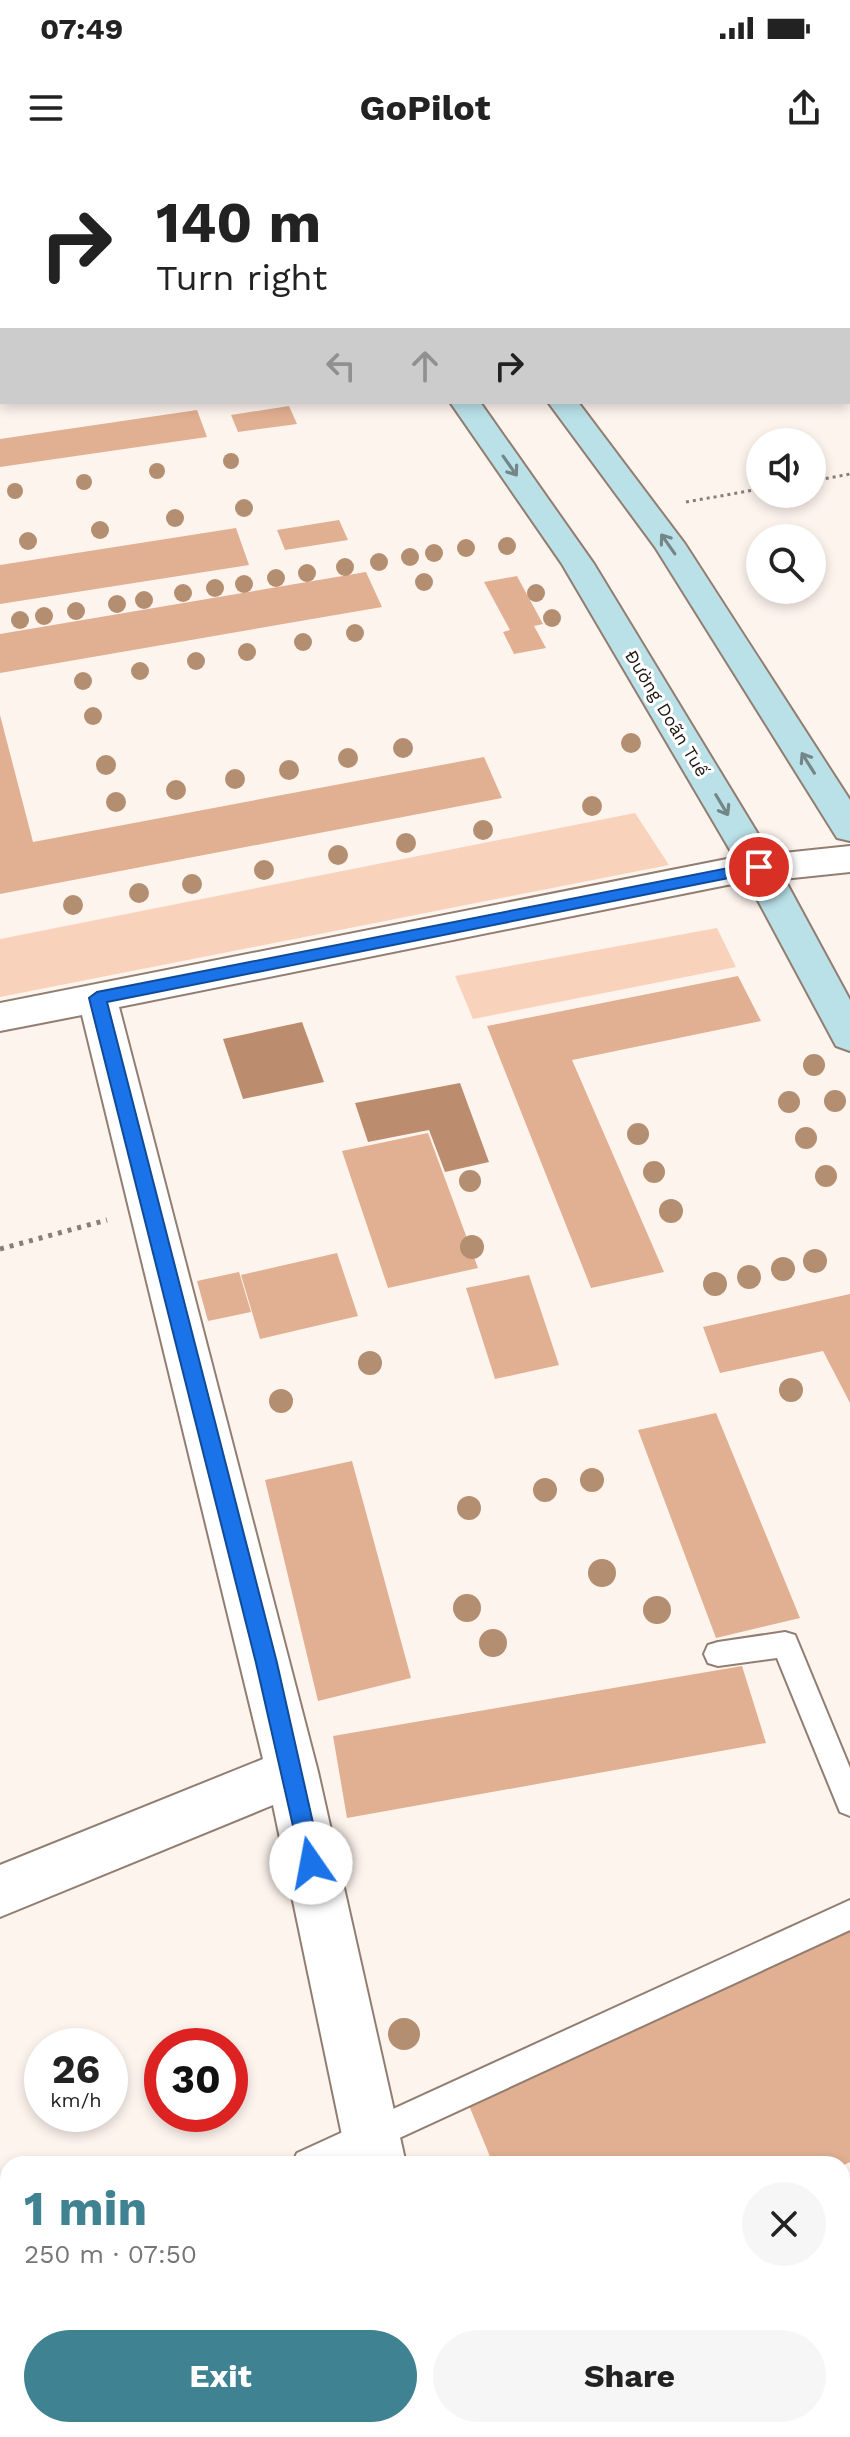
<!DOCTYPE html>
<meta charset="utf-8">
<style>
body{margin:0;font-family:"Work Sans",sans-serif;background:#f6f6f6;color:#222;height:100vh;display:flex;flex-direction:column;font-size:30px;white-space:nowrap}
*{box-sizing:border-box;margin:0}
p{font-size:26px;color:#767676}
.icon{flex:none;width:44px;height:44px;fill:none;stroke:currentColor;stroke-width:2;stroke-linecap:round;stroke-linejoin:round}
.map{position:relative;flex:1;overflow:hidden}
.side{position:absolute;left:0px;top:1996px;width:850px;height:282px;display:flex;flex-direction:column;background:#fff;border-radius:24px 24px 0 0;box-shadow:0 4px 12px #0003}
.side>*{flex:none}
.hud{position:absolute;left:0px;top:0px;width:850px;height:244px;box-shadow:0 4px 12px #0003;background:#fff;color:#222;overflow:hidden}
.tools{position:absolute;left:746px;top:268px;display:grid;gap:16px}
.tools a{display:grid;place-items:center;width:80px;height:80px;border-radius:50%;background:#fff;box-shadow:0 4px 12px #0003;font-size:40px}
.speed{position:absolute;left:24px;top:1868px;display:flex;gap:16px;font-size:40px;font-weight:700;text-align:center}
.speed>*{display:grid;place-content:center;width:104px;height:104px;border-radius:50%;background:#fff;box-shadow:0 4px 12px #0003;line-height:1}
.speed small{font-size:20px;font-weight:400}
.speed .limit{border:12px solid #d22;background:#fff;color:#111}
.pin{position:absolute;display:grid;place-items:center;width:68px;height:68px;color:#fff;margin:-34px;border:4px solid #fff;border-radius:50%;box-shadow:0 2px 8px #0007}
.me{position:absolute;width:88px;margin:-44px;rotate:348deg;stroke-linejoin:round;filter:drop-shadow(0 0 6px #0008)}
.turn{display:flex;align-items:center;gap:28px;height:168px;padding:0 24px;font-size:36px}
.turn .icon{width:104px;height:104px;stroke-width:2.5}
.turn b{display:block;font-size:56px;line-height:68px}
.lanes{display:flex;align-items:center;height:76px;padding:0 24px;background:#0003;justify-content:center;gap:40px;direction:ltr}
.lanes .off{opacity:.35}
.round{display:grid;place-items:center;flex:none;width:84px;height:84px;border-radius:42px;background:#f6f6f6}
.headline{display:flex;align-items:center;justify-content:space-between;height:136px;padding:0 24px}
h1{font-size:48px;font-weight:700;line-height:60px;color:#3f8292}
.button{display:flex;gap:16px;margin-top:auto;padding:16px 24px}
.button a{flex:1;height:92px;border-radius:48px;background:#3f8292;color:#fff;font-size:32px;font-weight:700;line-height:92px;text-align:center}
.button a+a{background:#f6f6f6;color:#222}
.status{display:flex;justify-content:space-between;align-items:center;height:56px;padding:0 40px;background:#fff;direction:ltr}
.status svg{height:22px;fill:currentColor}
header{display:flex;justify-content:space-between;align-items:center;height:104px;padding:0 24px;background:#fff;font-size:36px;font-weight:700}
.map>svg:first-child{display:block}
</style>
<div class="status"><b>07:49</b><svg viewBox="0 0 49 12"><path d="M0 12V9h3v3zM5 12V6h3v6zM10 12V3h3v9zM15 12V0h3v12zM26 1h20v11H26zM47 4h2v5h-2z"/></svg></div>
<header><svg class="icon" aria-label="menu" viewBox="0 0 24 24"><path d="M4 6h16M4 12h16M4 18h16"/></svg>GoPilot<svg class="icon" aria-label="share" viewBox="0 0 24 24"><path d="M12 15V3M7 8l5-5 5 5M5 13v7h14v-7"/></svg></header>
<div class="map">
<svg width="850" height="2277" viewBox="0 0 850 2277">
<rect width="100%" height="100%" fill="#fef4ee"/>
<g fill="#f9d2bb">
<polygon points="635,653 669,705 0,837 0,779"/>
<polygon points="717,768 736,807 473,859 455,816"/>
</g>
<g fill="#bc8c6f">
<polygon points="302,862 324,922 243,939 223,879"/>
<polygon points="460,923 489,1002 445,1012 429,970 368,982 355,943"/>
</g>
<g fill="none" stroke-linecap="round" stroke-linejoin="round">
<g fill="#bc8c6f" fill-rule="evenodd">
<polygon points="499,0 509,0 511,2 501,2"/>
<polygon points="848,133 850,134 850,140 848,139"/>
</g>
</g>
<g fill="#e1af91">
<polygon points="289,246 297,264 238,272 231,255"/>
<polygon points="197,250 207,277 0,307 0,279"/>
<polygon points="339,360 348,380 285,390 277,370"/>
<polygon points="236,368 249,405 0,444 0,405"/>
<polygon points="366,412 382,447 0,513 0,474"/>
<polygon points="517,416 543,464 534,466 546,488 514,494 503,472 510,470 484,422"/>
<polygon points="0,555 33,682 484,597 502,638 0,734"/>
<polygon points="738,816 761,861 572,900 664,1112 591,1128 487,866"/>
<polygon points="428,973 478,1108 388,1128 342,991"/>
<polygon points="337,1093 358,1156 260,1179 241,1115"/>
<polygon points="239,1112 251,1152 208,1161 197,1121"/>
<polygon points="529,1115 559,1205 495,1219 466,1128"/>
<polygon points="850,1134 850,1243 823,1191 720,1213 703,1167"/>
<polygon points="716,1253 800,1458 716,1478 638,1270"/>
<polygon points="352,1301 411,1518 318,1541 265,1320"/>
<polygon points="742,1506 766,1583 347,1658 333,1576"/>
<polygon points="850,1771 850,2002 842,2006 493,2004 468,1943"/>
<polygon points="850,2221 850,2277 781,2277 794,2270 842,2270 842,2225"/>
</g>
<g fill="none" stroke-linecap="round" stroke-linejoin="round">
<g stroke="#927d71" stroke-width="4">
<g id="lane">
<polygon points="785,1472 795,1475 850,1608 850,1656 840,1652 777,1498 718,1506 708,1503 704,1494 708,1485 718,1482"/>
<polygon points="850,1740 850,1770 343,2004 292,2004 297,1993"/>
<polygon points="8,2131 8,2164 0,2167 0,2134"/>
</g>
</g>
<g stroke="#927d71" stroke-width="4">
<g id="street">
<polygon points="850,686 850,712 727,725 119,847 318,1612 406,2004 348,2004 273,1645 0,1757 0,1705 263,1599 82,855 0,871 0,843 727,699"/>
<polygon points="421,2270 483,2270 485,2277 423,2277"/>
</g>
</g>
<g stroke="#927d71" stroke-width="4">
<g id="secondary">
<polygon points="260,0 286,0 288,2 262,2"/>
<polygon points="348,0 374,0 376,2 350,2"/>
<polygon points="450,242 480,242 594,404 778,707 850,840 850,891 836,886 740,707 562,404"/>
<polygon points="548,242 578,242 685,384 850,640 850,681 837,678 655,387"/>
</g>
</g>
<g stroke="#1b6c7a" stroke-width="4">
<g id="primary">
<polygon points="850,2085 850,2147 842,2150 842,2088"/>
<polygon points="544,2270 615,2270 612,2277 541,2277"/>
</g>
</g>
<g stroke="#877e78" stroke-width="3" stroke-dasharray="3 4" stroke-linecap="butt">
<polyline points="526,2 532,0"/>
<polyline points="812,321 850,314"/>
<polyline points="686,342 760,329"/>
</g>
<polyline stroke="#877e78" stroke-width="5" stroke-dasharray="4 6" stroke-linecap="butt" points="0,1089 107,1060"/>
<use href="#lane" fill="#fff" fill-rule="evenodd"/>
<use href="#street" fill="#fff" fill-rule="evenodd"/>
<use href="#secondary" fill="#bae1e8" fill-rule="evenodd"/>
<use href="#primary" fill="#76c3d1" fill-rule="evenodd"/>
</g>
<g fill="#b48e70">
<circle cx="231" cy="301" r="8"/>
<circle cx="157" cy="311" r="8"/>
<circle cx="84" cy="322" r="8"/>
<circle cx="15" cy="331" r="8"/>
<circle cx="244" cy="348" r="9"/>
<circle cx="175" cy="358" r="9"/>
<circle cx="100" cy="370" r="9"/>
<circle cx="28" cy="381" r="9"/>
<circle cx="507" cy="386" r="9"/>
<circle cx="466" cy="388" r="9"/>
<circle cx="434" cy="393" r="9"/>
<circle cx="410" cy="397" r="9"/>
<circle cx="379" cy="402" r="9"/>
<circle cx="345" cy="407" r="9"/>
<circle cx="307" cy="413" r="9"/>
<circle cx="276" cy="418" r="9"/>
<circle cx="424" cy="422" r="9"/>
<circle cx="244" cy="424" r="9"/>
<circle cx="215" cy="428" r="9"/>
<circle cx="183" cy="433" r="9"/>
<circle cx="536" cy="433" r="9"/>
<circle cx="144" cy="440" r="9"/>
<circle cx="117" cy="444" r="9"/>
<circle cx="76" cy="451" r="9"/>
<circle cx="44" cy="456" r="9"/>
<circle cx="552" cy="458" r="9"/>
<circle cx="20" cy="460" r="9"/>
<circle cx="355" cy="473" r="9"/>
<circle cx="303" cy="482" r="9"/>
<circle cx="247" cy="492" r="9"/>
<circle cx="196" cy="501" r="9"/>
<circle cx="140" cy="511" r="9"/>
<circle cx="83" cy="521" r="9"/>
<circle cx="93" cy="556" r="9"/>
<circle cx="631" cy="583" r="10"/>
<circle cx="403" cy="588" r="10"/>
<circle cx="348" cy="598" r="10"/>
<circle cx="106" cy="605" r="10"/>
<circle cx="289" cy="610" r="10"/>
<circle cx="235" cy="619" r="10"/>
<circle cx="176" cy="630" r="10"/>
<circle cx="116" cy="642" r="10"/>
<circle cx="592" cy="646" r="10"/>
<circle cx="483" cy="670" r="10"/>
<circle cx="406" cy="683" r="10"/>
<circle cx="338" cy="695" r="10"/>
<circle cx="264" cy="710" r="10"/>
<circle cx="192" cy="724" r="10"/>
<circle cx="139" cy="733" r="10"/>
<circle cx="73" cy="745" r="10"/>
<circle cx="814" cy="905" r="11"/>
<circle cx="835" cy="941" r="11"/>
<circle cx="789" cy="942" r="11"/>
<circle cx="638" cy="974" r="11"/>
<circle cx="806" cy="978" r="11"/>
<circle cx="654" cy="1012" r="11"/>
<circle cx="826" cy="1016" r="11"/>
<circle cx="470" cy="1021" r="11"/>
<circle cx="671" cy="1051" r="12"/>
<circle cx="472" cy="1087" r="12"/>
<circle cx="815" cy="1101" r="12"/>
<circle cx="783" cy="1109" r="12"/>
<circle cx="749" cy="1117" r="12"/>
<circle cx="715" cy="1124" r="12"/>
<circle cx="370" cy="1203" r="12"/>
<circle cx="791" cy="1230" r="12"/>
<circle cx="281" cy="1241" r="12"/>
<circle cx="592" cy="1320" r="12"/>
<circle cx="545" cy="1330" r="12"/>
<circle cx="469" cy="1348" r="12"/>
<circle cx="602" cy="1413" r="14"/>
<circle cx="467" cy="1448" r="14"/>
<circle cx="657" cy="1450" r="14"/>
<circle cx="493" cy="1483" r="14"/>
<circle cx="404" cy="1874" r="16"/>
</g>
<defs><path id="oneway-shaft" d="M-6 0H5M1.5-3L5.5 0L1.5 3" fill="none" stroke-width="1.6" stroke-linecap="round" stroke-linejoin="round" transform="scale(2)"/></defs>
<g stroke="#748687">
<use href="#oneway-shaft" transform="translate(510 306) rotate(55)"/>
<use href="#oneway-shaft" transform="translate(668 384) rotate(-125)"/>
<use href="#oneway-shaft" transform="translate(808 603) rotate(-122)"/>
<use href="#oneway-shaft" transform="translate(722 645) rotate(59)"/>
</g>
<polygon fill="#1a73e8" stroke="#114b97" stroke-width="2" points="759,702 764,704 764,711 107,842 277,1503 322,1703 319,1710 311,1714 303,1710 256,1503 89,838 97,832"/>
<g text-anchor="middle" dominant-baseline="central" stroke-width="6" stroke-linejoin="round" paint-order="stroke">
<g font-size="18" fill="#1e1611" stroke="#fff">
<text transform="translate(667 553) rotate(59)">Đường Doãn Tuế</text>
</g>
</g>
</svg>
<div class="tools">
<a><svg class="icon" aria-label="sound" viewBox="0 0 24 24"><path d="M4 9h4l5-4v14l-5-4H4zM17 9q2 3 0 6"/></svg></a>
<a><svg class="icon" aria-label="search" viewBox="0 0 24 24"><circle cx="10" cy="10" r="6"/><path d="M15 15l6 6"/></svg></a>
</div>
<div class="speed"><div>26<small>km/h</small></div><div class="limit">30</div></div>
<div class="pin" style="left:759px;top:707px;background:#d93025"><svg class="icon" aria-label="arrive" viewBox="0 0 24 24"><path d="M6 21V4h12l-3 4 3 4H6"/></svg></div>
<svg class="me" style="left:311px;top:1703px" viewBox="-20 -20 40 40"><circle r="19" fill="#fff"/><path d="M0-13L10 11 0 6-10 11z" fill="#1a73e8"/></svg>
<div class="hud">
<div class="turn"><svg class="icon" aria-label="right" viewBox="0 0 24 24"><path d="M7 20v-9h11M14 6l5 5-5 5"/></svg><div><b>140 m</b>Turn right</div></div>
<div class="lanes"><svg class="icon off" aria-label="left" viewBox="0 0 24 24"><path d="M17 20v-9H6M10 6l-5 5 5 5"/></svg><svg class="icon off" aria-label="ahead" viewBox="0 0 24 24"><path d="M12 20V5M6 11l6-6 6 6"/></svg><svg class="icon" aria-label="right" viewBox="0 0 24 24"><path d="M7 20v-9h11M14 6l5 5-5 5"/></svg></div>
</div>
<section class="side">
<div class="headline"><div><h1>1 min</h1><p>250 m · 07:50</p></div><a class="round"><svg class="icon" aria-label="close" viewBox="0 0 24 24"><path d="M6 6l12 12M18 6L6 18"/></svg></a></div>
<div class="button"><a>Exit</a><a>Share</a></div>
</section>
</div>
